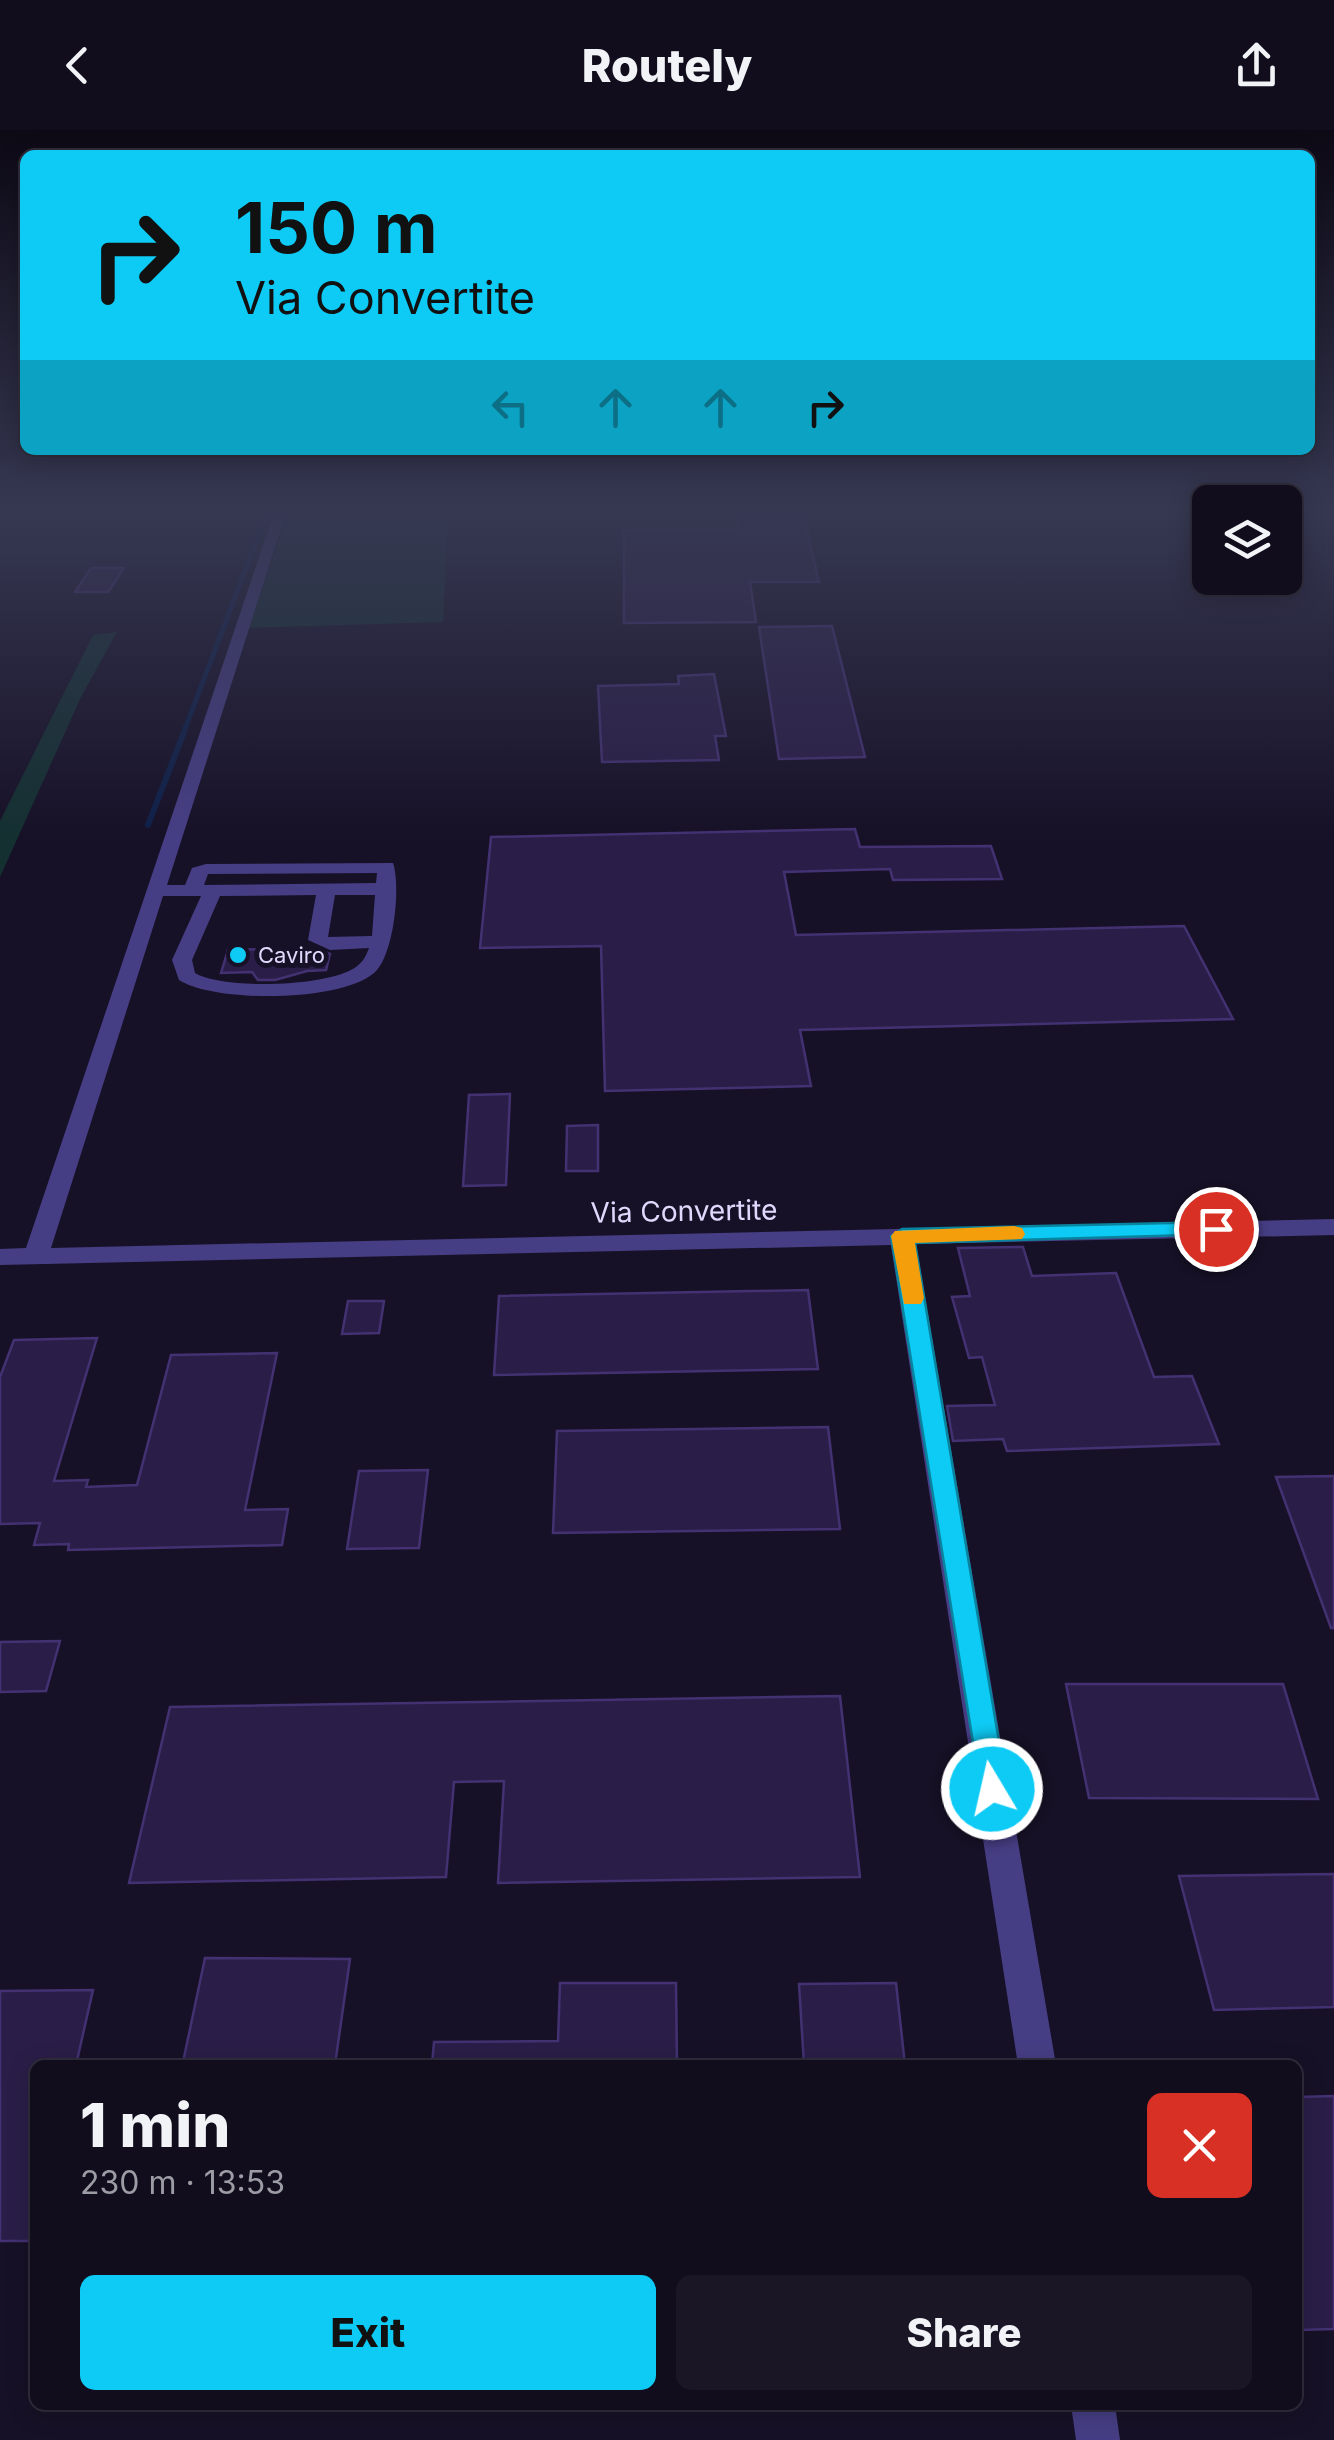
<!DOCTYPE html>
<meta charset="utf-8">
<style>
body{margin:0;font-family:Inter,sans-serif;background:#1a1626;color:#f1f3f6;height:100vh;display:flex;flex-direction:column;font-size:38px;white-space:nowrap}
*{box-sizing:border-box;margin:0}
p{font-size:32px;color:#9c9ca4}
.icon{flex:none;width:55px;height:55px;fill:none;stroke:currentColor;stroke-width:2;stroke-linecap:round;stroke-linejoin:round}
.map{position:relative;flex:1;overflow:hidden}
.sheet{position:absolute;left:30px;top:1930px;width:1272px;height:350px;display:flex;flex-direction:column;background:#110d1d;border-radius:15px;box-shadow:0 5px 25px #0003,0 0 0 2px #302d3b}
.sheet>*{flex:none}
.top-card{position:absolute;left:20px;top:20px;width:1295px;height:305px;border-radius:15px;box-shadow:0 5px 25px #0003,0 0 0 2px #302d3b;background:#0ecbf5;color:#111;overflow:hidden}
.controls{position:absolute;left:1192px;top:355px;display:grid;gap:20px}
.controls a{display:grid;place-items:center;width:110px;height:110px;border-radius:15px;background:#110d1d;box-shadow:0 5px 25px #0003,0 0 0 2px #302d3b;font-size:50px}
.pin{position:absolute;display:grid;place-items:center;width:85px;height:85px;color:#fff;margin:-42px;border:5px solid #fff;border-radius:50%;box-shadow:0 2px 10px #0007}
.me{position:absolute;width:110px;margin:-55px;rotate:351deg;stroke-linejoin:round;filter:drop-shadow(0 0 8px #0008)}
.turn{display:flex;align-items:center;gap:35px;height:210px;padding:0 50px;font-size:45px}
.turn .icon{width:130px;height:130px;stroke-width:2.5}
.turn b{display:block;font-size:70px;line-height:85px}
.lanes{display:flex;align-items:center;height:95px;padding:0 50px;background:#0003;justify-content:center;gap:50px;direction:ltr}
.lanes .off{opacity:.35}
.round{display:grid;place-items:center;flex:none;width:105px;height:105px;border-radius:15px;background:#1a1626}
.head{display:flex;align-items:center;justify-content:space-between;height:170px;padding:0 50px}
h1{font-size:60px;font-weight:800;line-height:75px}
.action{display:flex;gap:20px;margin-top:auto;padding:20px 50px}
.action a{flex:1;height:115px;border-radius:15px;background:#0ecbf5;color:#111;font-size:40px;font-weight:800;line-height:115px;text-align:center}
.action a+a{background:#1a1626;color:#f1f3f6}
header{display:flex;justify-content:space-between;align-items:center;height:130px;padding:0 50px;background:#110d1d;font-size:45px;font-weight:800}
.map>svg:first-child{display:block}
</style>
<header><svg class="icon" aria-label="back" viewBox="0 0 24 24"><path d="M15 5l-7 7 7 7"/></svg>Routely<svg class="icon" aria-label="share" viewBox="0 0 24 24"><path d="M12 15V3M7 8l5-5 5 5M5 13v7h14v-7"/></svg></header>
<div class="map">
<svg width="1334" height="2310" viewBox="0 0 1334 2310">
<rect width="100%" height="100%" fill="#171127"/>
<g fill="#143031">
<polygon points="288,383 458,383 448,387 443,492 249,498"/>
<polygon points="117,502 81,567 0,747 0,691 93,505"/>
</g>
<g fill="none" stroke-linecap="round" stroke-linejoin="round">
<polyline stroke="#0f2048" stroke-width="5" points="183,604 267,383"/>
<polyline stroke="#0f2048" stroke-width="6" points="148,695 184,602"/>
</g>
<g fill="#2a1e48" stroke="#433172" stroke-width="2.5">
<polygon points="736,383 803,383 819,452 750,452 756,492 624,493 624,400 738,399"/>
<polygon points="91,438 124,438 108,462 75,462"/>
<polygon points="832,496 865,627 779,629 759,497"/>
<polygon points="714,544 726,606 715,606 719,630 602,632 598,556 679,554 678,546"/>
<polygon points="855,699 860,717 991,716 1002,749 893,750 890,739 784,742 796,805 1184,796 1233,889 800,900 811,956 605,961 601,816 480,818 491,707"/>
<polygon points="316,818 330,824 326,840 307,841 275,850 258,850 252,842 221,843 228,820"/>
<polygon points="510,964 506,1055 463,1056 469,965"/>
<polygon points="598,995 598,1041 566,1041 567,996"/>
<polygon points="1023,1117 1032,1146 1116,1143 1154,1247 1192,1246 1219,1314 1007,1321 1003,1309 953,1311 947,1276 995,1275 982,1227 969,1228 952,1167 970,1166 958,1118"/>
<polygon points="808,1160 818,1239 494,1245 499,1166"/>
<polygon points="348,1171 384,1171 379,1203 342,1204"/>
<polygon points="97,1208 54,1351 88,1350 86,1357 137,1355 171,1225 277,1223 245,1380 288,1379 282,1415 68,1420 69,1414 34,1415 40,1393 0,1394 0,1247 14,1210"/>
<polygon points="828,1297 840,1399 553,1403 557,1301"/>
<polygon points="428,1340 419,1418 347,1419 359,1341"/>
<polygon points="1334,1346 1334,1498 1331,1498 1276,1347"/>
<polygon points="60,1511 46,1561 0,1562 0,1512"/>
<polygon points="1066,1554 1283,1554 1318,1669 1089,1668"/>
<polygon points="840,1566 860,1747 498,1753 504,1651 454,1652 446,1747 129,1753 170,1577"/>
<polygon points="1334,1744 1334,1877 1214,1880 1179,1746"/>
<polygon points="205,1828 350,1829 335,1935 183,1932"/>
<polygon points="560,1853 676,1853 677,1935 432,1935 434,1912 558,1911"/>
<polygon points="896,1853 905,1935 804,1935 799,1854"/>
<polygon points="93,1860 76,1935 35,1935 35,2111 0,2111 0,1861"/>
<polygon points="1334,1966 1334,2199 1298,2200 1298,1967"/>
</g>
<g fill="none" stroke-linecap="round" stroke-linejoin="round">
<g fill="#463e84" fill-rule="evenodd">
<path d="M274 383H286L167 755H185L192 738 206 734 393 733C401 756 394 826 374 843 340 872 215 873 179 850L172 830 201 766H163L51 1118 1334 1089V1105L916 1114 1056 1935H1018L891 1115 0 1135V1119L26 1118ZM377 743 376 753 204 755 208 744ZM316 765 308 810 330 820 369 818C366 826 363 832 356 837 328 857 224 860 195 843L192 830 220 766ZM335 765H375L372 806 328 807Z"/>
<polygon points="1071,2275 1115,2275 1120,2310 1076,2310"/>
</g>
</g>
<linearGradient id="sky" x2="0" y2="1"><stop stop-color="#0d0915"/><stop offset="0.54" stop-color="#363852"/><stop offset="1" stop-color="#363852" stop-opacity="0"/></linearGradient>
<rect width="1334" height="707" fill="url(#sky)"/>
<polygon fill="#0ecbf5" stroke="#09849f" stroke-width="2.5" points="1216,1092 1227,1099 1224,1104 915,1113 1007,1659 1003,1668 992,1672 982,1668 891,1106 902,1099"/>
<polygon fill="#f59e0b" points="1014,1096 1022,1098 1025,1104 1022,1109 915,1113 924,1168 921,1174 904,1174 891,1106 895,1101"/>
<circle fill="#0ecbf5" stroke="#171127" stroke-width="4" cx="238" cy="825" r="10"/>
<g text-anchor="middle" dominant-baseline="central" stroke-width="10" stroke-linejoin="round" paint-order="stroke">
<g font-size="22" fill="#e0d9fd" stroke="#171127" text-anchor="start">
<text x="258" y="825">Caviro</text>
</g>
<g font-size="28" fill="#e0d9fd" stroke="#171127">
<text transform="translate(684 1081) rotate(-1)">Via Convertite</text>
</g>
</g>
</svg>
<div class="controls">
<a><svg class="icon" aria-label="layers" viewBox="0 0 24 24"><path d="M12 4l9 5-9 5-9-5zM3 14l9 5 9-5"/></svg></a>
</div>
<div class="pin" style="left:1216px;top:1099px;background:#d93025"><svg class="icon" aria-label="arrive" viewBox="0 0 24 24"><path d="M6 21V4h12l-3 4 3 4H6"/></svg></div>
<svg class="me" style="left:992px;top:1659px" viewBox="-20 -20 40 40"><circle r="17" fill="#0ecbf5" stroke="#fff" stroke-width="3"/><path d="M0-11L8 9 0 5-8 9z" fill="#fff"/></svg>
<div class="top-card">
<div class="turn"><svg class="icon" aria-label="right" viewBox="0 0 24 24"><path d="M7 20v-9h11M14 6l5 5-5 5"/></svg><div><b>150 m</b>Via Convertite</div></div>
<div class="lanes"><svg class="icon off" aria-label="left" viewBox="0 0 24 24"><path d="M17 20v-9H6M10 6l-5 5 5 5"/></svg><svg class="icon off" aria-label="ahead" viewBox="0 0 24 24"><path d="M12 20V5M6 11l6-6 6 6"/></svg><svg class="icon off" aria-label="ahead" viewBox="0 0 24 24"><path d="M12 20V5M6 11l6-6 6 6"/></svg><svg class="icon" aria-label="right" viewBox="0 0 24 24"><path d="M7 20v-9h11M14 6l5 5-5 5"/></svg></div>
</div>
<section class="sheet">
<div class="head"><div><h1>1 min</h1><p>230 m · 13:53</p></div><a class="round" style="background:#d93025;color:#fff"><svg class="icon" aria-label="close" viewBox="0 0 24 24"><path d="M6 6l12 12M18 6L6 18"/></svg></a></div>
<div class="action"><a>Exit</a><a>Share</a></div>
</section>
</div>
